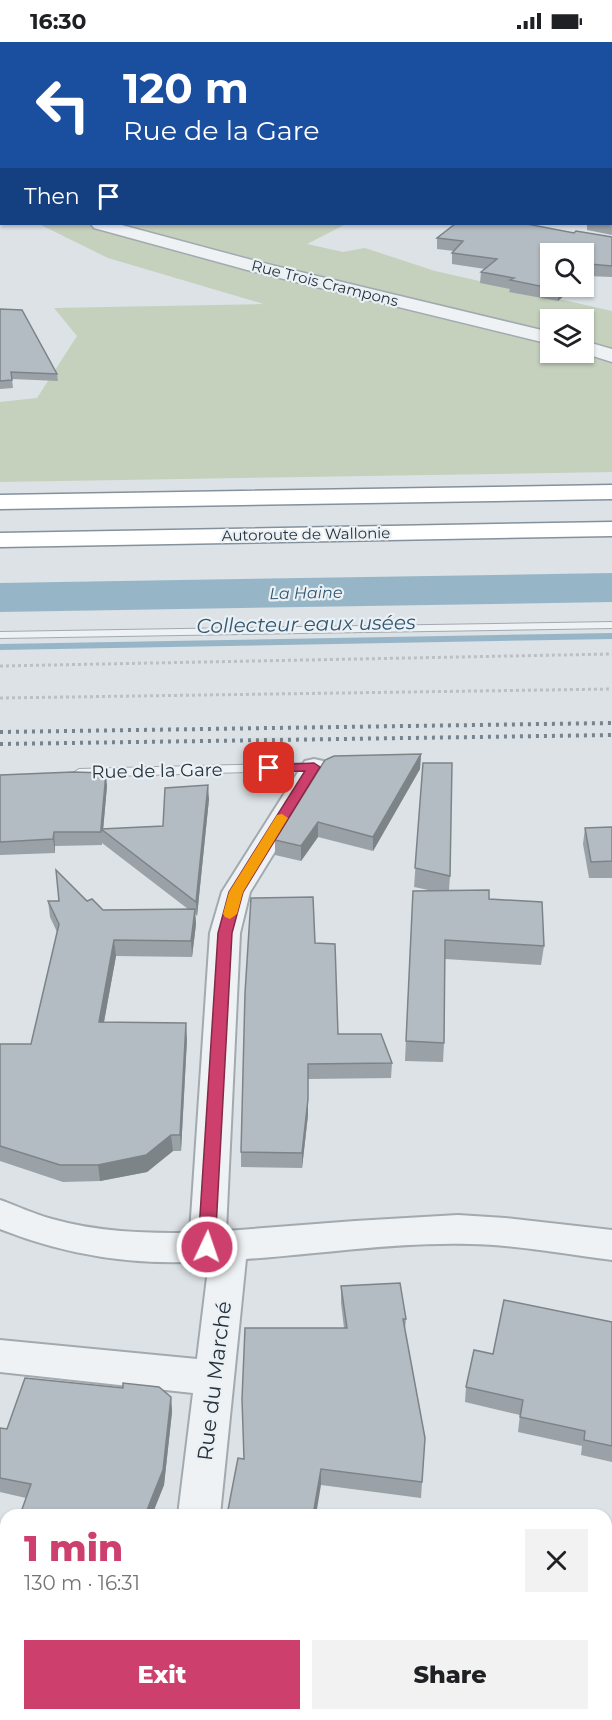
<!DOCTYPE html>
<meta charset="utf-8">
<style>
body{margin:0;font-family:Montserrat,sans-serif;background:#f2f2f2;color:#202124;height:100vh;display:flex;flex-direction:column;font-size:22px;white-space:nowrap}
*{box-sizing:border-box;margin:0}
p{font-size:20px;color:#757577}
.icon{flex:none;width:33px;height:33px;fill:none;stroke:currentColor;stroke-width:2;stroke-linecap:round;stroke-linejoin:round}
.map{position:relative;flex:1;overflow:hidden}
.drawer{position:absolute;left:0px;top:1467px;width:612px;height:212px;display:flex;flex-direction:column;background:#fff;border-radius:18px 18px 0 0;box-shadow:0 2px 4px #0004}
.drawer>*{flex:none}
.banner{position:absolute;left:0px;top:0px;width:612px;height:183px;box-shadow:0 2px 4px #0004;background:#1a4fa0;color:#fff;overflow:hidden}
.buttons{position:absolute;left:540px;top:201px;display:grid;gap:12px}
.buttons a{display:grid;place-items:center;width:54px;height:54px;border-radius:0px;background:#fff;box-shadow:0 2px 4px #0004;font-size:30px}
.pin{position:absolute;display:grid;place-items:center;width:51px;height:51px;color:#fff;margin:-26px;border-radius:12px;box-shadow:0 3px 9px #0006}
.me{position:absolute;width:66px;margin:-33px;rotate:3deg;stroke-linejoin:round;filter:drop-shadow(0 0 4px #0008)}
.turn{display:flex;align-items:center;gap:21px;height:126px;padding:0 24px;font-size:27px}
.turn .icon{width:78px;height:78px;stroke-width:2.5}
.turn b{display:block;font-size:42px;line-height:51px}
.then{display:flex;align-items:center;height:57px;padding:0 24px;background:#0003;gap:12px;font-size:22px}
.round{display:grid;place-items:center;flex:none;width:63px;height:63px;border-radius:0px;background:#f2f2f2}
.summary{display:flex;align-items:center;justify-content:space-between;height:102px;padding:0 24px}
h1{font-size:36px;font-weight:800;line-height:45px;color:#cd3f6c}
.button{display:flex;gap:12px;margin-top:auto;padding:12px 24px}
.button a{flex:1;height:69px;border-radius:0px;background:#cd3f6c;color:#fff;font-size:24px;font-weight:800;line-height:69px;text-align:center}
.button a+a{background:#f2f2f2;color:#202124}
.status{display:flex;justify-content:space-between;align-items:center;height:42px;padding:0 30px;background:#fff;direction:ltr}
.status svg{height:16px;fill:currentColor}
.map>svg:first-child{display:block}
</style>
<div class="status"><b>16:30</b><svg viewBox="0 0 49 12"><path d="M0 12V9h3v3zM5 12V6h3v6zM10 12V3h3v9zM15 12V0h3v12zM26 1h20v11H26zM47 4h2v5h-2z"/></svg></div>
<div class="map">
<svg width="612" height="1678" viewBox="0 0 612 1678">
<rect width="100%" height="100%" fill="#dce2e6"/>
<g fill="#c5d0bd" fill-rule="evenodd">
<polygon points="0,0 612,0 612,173 610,2 2,2 1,72"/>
<path d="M39 182H346L307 202 343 210 365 206 435 229 612 269V430L0 440V360L37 356 77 294 54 266 264 262 108 216ZM550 278H584V310H550Z"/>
</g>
<polygon fill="#96b6c7" points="612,531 612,560 0,570 0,541"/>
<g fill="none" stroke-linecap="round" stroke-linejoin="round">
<polygon fill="#96b6c7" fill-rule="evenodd" points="612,591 612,597 0,608 0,602"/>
<g stroke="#a2aab0" stroke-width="2">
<g id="service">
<polygon points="612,580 612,586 0,596 0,590"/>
<polygon points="314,721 318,722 320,725 318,728 79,735 73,731 79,727"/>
</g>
</g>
<g stroke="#a2aab0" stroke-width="4">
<g id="minor">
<polygon points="303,0 321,0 302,2"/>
<polygon points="587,0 612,0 612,4 610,2"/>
<rect x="0" y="72" width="2" height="8"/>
<path d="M314 717 323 719 327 725 250 850 240 891 226 1189 355 1179 458 1173 505 1176 612 1188V1218C565 1212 518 1203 470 1202 395 1200 320 1212 246 1217L220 1473H178L193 1351 0 1330V1298L197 1317 209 1219C135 1224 69 1214 0 1187V1158C17 1164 34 1172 52 1177 97 1190 144 1191 190 1191L210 891 222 850 305 719Z"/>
<polygon points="115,1672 161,1672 159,1678 113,1678"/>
</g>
</g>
<g stroke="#a2aab0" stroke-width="3">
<g id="tertiary">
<rect x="0" y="138" width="2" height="11"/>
<polygon points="91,182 118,182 263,221 550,290 550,302 251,229 94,186"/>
<polygon points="584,299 612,307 612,320 580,310 584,310"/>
</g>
</g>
<g stroke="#84919d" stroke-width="3">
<g id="motorway">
<polygon points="612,443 612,457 0,467 0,453"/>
<polygon points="612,480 612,494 0,505 0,491"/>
</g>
</g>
<g stroke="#bbc0c5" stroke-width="3" stroke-dasharray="3 3" stroke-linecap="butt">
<polyline points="0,624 612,612"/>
<polyline points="0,656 612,647"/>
</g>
<use href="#service" fill="#eff2f5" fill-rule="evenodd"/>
<use href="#minor" fill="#eff2f5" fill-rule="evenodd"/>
<use href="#tertiary" fill="#eff2f5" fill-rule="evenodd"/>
<use href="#motorway" fill="#fff" fill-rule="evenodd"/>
<g stroke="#768490" stroke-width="4" stroke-dasharray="3 5" stroke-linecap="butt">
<polyline points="0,690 612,681"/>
<polyline points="0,702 612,693"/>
</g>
</g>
<g fill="#9aa2a8">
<polygon points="612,165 612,193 587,188 587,182 610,182"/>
<polygon points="574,191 612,195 612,235 587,234 584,237 584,212 575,244 558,259 509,250 510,247 480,241 481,230 485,227 452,222 452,211 454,209 437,207 437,196"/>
<polygon points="0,267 57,332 58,339 12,337 13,346 0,347"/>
<polygon points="421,712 420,727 373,809 318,795 301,819 275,813 275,798"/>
<polygon points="423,721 450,834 449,848 489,857 544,904 541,923 445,917 444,1001 443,1020 405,1019 413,849 433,849 414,845"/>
<polygon points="0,733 107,744 103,787 163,784 209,757 197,874 195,872 196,882 192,915 116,914 104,980 187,997 181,1109 173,1109 147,1130 100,1139 63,1140 0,1119 0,1002 31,1002 57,890 50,875 48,859 87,859 103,868 188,867 102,801 102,803 55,804 55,811 0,813"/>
<polygon points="612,785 612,836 589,836 583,802 585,786"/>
<polygon points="315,901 338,992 392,1021 391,1036 308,1037 308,1073 302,1126 241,1125 241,1110"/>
<polygon points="341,1244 406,1277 405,1287 425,1396 421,1456 321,1443 244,1417 344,1286 341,1261"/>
<polygon points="612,1280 612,1420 581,1413 582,1404 518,1390 520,1373 465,1360 466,1345 493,1312"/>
<polygon points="171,1355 172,1370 164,1443 152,1473 20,1473 26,1456 0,1450 0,1386 7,1387"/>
<polygon points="514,1672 601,1672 602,1678 515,1678"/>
</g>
<g fill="#7d8488">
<polygon points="2,121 2,132 0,133 0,122"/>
<polygon points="589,222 587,234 584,237 584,227"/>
<polygon points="563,244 575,244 558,259 559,248"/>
<polygon points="421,712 420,727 373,809 373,795"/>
<polygon points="106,731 107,744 103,789 101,787"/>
<polygon points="208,743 209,757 197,874 196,860"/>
<polygon points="318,780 318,795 301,819 301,804"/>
<polygon points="54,790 55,804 55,811 53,797"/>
<polygon points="195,867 196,882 192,915 191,899"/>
<polygon points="114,898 116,914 101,996 99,980"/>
<polygon points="186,981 187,997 181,1109 180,1093"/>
<polygon points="308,1022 308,1073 302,1126 302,1111"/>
<polygon points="171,1093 173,1109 147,1130 100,1139 98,1123"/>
<polygon points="171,1355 172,1370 164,1443 152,1473 145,1473"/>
<polygon points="321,1427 321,1443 316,1473 313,1473"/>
<polygon points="77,1672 84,1672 82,1678 75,1678"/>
</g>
<g fill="#b3bcc3" stroke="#7d8488" stroke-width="1.5">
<polygon points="2,91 2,121 0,122 0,92"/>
<polygon points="610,165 612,165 612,182 608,182 610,182"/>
<polygon points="455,182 527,182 574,191 576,189 612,195 612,224 589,222 584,227 584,212 550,212 550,244 563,244 559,248 510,238 514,236 481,230 497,217 452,211 463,199 437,196"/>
<polygon points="0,267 22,268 57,332 11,330 12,338 0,339"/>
<polygon points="421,712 373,795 318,780 301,804 275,798 325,718 334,714"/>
<polygon points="423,721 452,721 450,834 415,826"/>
<polygon points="73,730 106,731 101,787 163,784 165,746 208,743 196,860 101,787 101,790 54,790 53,797 0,800 0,733"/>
<polygon points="612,785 612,819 591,820 585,786"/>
<polygon points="56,828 87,859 92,857 103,868 195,867 191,899 114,898 99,980 186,981 180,1093 171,1093 146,1113 98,1123 60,1123 0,1104 0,1002 31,1002 59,882 48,859 59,859"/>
<polygon points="489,848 489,857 542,860 544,904 445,898 444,1001 406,999 413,849"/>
<polygon points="313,855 315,901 335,902 338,992 381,992 392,1021 308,1022 308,1057 302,1111 241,1110 245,951 251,856"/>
<polygon points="400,1241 406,1277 403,1277 425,1396 422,1440 321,1427 313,1473 227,1473 238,1416 244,1417 242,1357 245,1286 347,1286 341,1244"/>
<polygon points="504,1258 612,1280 612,1404 584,1398 585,1389 520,1375 523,1358 466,1345 474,1308 493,1312"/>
<polygon points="25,1336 123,1346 123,1341 159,1345 171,1355 163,1428 145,1473 20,1473 31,1442 0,1436 0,1386 7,1387"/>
<polygon points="6,1511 6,1672 77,1672 75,1678 0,1678 0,1527"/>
<polygon points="518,1672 601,1672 602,1678 518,1678"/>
</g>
<polygon fill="#cd3f6c" stroke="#852946" stroke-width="1.5" points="314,721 320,725 243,850 232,891 215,1205 213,1210 207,1212 201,1210 198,1205 218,891 229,850 305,729 269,730 263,726 269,723"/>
<polygon fill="#f59e0b" points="282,772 288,776 243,850 237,872 230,877 225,875 223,872 229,850 277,773"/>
<g text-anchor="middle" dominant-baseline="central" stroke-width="4.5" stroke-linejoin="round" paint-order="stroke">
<g font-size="15" fill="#26323c" stroke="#ebf0f4">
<text transform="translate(325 241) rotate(14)">Rue Trois Crampons</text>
<text transform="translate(306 492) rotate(-1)">Autoroute de Wallonie</text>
</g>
<g font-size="16" font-style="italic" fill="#315770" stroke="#ebf0f4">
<text transform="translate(306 551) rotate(-1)">La Haine</text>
</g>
<g font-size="18" fill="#26323c" stroke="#ebf0f4">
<text transform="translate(157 729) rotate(-1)">Rue de la Gare</text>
</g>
<g font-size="20" font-style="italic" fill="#315770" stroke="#ebf0f4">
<text transform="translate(306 582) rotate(-1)">Collecteur eaux usées</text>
</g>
<g font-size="21" fill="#26323c" stroke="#ebf0f4">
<text transform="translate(214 1339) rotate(-83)">Rue du Marché</text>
</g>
</g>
</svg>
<div class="buttons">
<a><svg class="icon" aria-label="search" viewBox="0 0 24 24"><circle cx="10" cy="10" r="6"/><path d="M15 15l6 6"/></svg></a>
<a><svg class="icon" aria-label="layers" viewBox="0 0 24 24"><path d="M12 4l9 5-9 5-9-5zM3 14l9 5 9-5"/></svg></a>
</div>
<div class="pin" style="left:269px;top:726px;background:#d93025"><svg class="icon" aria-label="arrive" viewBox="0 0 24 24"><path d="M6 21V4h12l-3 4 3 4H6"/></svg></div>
<svg class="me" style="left:207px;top:1205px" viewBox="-20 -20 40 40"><circle r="17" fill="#cd3f6c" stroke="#fff" stroke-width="3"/><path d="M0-11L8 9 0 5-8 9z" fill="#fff"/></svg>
<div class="banner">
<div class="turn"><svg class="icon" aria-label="left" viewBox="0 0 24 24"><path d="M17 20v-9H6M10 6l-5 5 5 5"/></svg><div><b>120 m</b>Rue de la Gare</div></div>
<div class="then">Then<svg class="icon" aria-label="arrive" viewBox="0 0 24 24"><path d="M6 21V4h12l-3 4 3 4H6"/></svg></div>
</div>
<section class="drawer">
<div class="summary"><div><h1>1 min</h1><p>130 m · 16:31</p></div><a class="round"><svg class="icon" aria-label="close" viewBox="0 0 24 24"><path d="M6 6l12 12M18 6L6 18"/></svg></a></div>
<div class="button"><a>Exit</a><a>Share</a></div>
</section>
</div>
